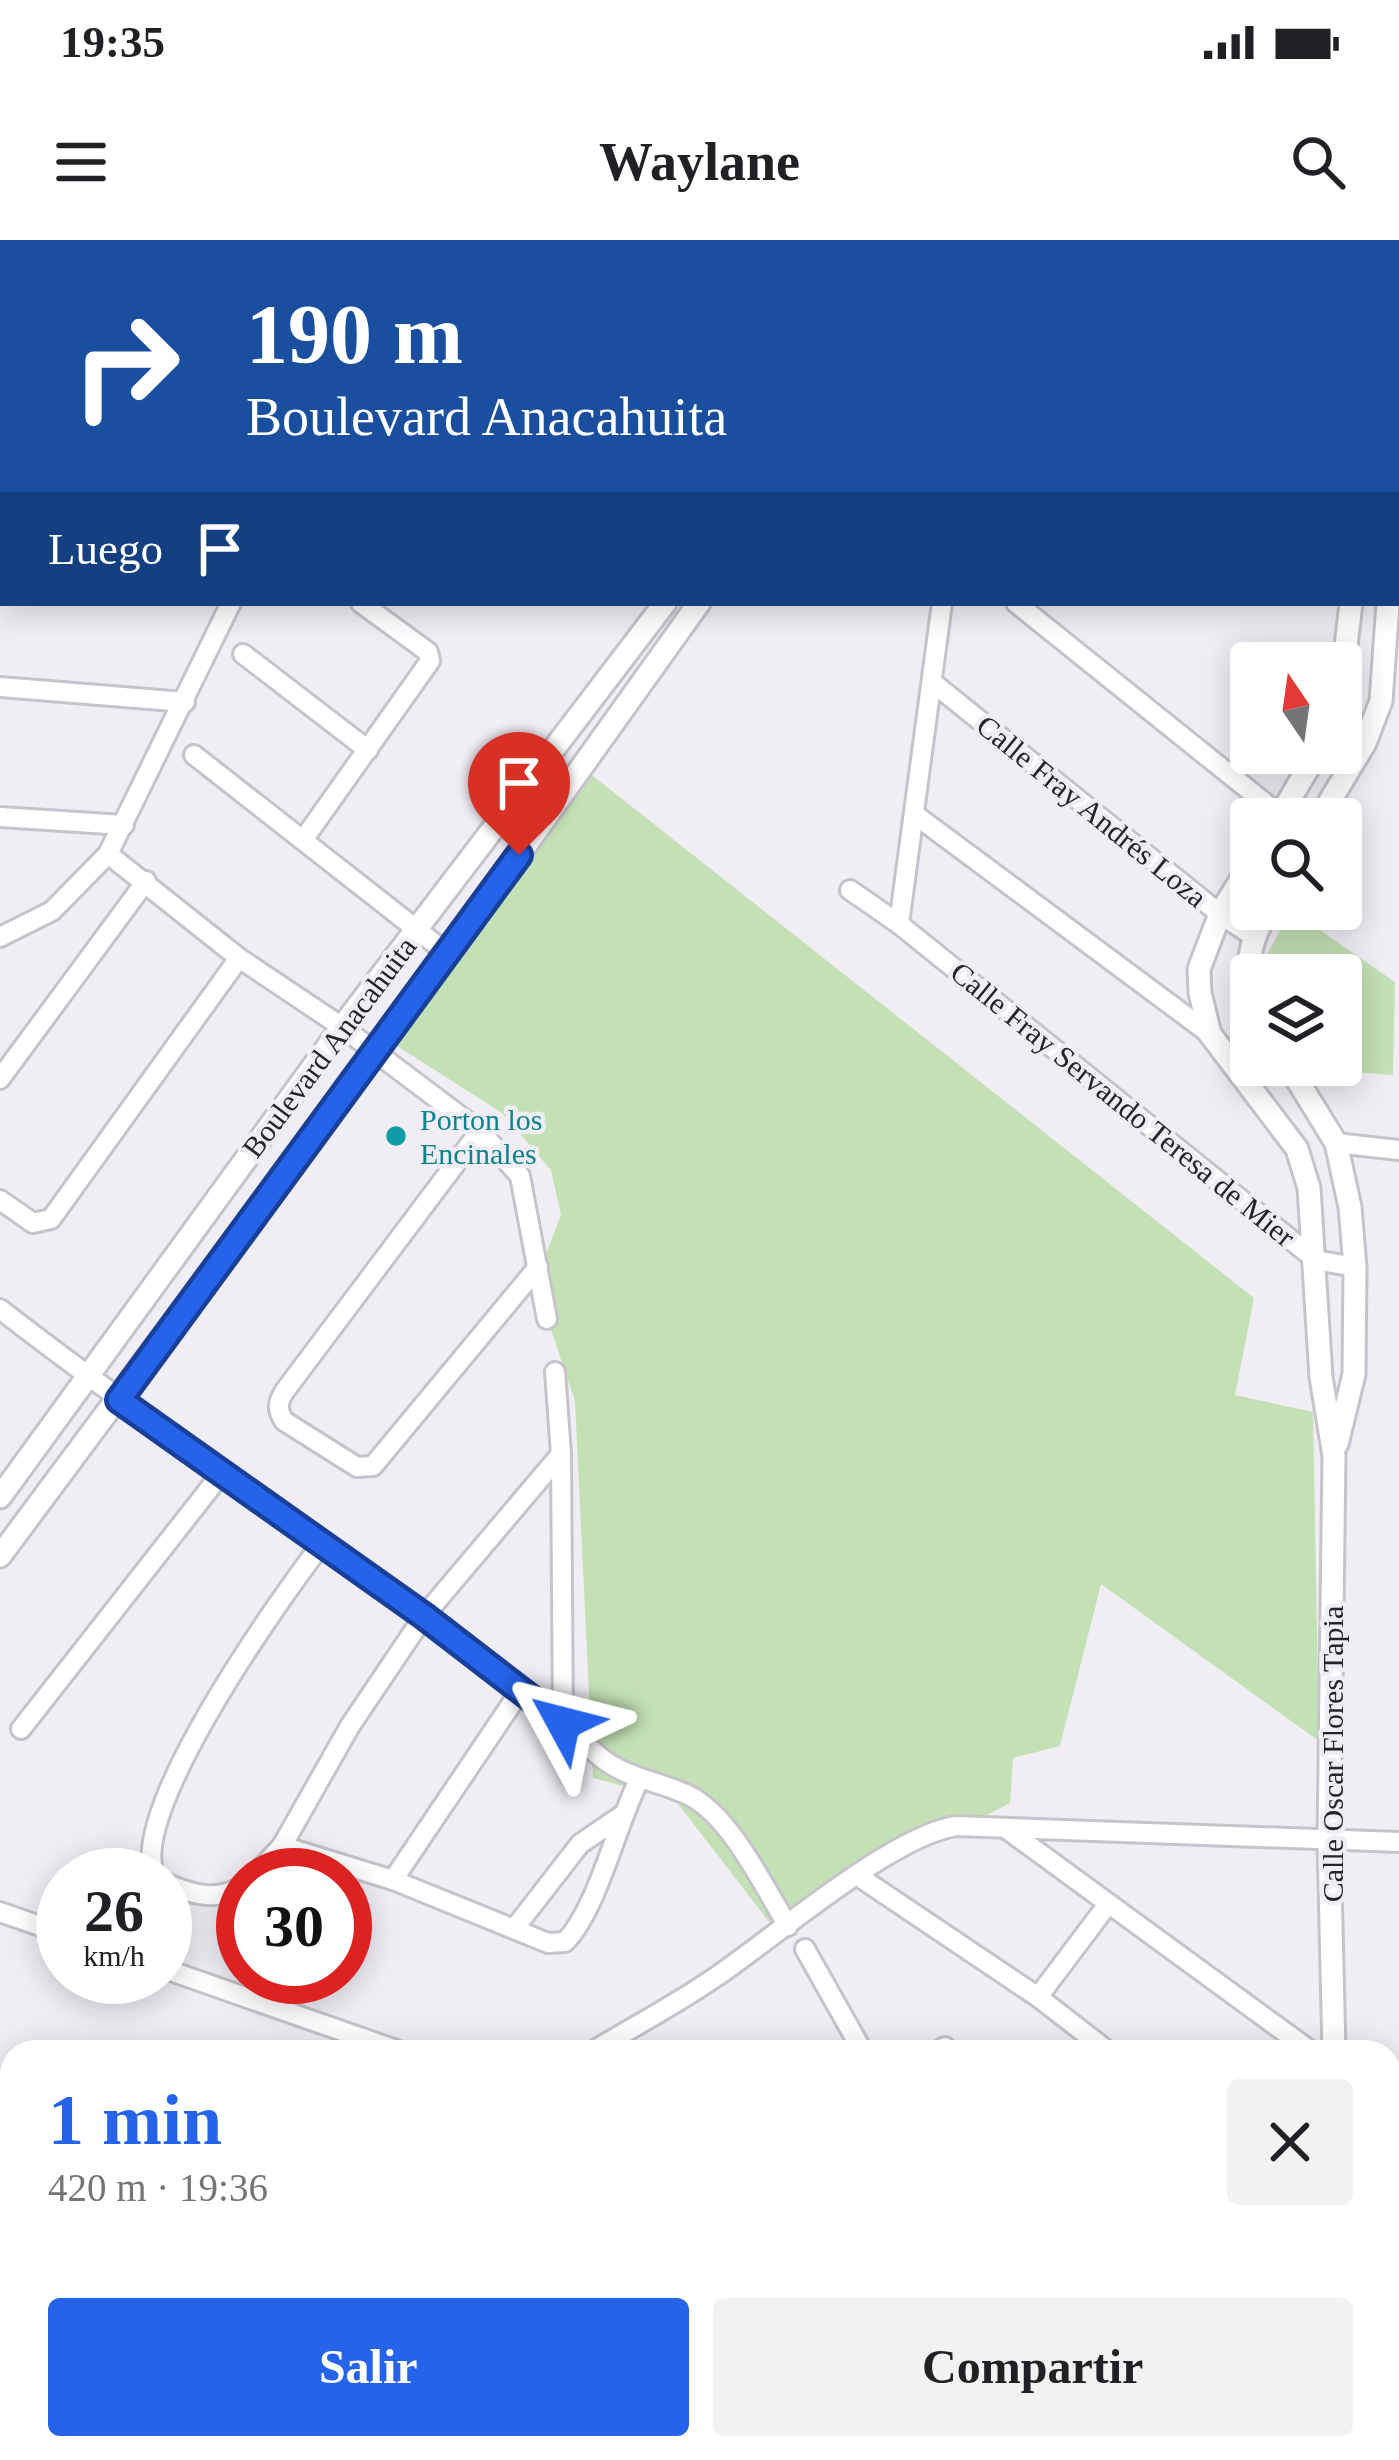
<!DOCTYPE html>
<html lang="es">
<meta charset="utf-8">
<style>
body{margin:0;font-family:"Times New Roman",serif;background:#f2f2f2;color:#202124;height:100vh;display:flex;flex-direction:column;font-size:45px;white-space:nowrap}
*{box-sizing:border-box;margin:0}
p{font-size:39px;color:#757577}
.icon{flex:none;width:66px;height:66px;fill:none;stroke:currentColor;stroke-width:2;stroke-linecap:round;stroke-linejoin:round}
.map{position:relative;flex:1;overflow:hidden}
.drawer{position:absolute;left:0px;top:1800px;width:1401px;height:420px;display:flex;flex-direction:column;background:#fff;border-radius:36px 36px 0 0;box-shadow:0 6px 30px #0003}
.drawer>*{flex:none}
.guide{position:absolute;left:0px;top:0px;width:1401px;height:366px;box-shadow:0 6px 30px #0003;background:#1a4fa0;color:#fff;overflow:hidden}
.needle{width:78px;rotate:347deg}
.buttons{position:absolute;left:1230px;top:402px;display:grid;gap:24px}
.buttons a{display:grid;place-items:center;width:132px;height:132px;border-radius:12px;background:#fff;box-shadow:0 6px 30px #0003;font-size:60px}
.speed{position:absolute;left:36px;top:1608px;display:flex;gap:24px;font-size:60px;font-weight:700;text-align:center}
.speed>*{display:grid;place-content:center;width:156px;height:156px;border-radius:50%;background:#fff;box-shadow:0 6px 30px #0003;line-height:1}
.speed small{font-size:30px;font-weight:400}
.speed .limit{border:18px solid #d22;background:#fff;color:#111}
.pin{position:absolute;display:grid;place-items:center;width:102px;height:102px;color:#fff;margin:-123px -51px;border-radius:50% 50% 50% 0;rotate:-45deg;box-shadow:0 0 12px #0007}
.pin .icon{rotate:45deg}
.me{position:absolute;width:132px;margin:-66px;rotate:308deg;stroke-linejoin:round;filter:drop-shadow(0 0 9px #0008)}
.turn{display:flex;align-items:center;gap:42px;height:252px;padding:0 48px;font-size:54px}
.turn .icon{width:156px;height:156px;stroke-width:2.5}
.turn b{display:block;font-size:84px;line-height:102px}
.then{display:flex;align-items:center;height:114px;padding:0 48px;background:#0003;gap:24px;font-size:45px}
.round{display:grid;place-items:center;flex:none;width:126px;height:126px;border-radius:12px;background:#f2f2f2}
.overview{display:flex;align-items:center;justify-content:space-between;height:204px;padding:0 48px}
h1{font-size:72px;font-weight:700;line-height:90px;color:#2563eb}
.cta{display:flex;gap:24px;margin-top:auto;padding:24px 48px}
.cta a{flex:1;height:138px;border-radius:12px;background:#2563eb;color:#fff;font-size:48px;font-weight:700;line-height:138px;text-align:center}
.cta a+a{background:#f2f2f2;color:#202124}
.status{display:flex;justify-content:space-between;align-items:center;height:84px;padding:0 60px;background:#fff;direction:ltr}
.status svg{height:33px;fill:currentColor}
header{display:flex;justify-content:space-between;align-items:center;height:156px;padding:0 48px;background:#fff;font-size:54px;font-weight:700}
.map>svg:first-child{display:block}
</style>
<div class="status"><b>19:35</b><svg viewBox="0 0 49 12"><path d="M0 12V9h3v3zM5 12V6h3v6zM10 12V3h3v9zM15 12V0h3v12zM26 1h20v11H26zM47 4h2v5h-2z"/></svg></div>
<header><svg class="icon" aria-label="menu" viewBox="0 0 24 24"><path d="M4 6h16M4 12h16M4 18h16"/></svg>Waylane<svg class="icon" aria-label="search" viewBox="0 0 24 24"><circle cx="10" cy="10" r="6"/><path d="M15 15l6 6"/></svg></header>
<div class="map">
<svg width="1399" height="2220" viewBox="0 0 1399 2220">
<rect width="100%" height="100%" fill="#f1edf5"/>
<g fill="#c3e1b5">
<polygon points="588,532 1254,1058 1235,1155 1313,1172 1319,1501 1101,1344 1060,1506 1013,1518 1010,1563 773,1687 675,1560 593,1538 575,1161 535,1042 561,975 551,930 502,873 377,793"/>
<polygon points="1291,670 1395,742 1393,835 1303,828 1301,825 1341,825 1341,735 1263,735 1261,726"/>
</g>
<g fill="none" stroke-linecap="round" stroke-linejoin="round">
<g stroke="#55b0d6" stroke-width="6">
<polyline points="238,3 238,0"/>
<polyline points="0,257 3,255"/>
</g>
<g stroke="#c7c3cb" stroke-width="24">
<g id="minor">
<polyline points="610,0 612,3"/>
<polyline points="1104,0 1108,3"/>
<polyline points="417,3 419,0"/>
<polyline points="677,3 678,0"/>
<polyline points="1147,3 1149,0"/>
<polyline points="1016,363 1285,579"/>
<polyline points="243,414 368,510"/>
<polyline points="932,442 1220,674 1253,696"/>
<polyline points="0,447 185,462"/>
<polyline points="194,515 448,714"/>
<polyline points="914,574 1210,794"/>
<polyline points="0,577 124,585"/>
<polyline points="303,600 430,421 428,412 361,363"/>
<polyline points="108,614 239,718 342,787 480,891 520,936 547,1079"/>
<polyline points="850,650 899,684 1316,1020 1355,1027"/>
<polyline points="899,684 942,363"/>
<polyline points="0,697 52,671 108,614 231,363"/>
<polyline points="0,839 146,641"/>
<path d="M480 891 284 1152C277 1164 277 1169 284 1181L357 1227 373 1226 538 1027"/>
<polyline points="1336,903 1399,910"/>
<polyline points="0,960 33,983 51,979 239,718"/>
<path d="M0 1069C197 1222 410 1354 599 1516 626 1539 660 1541 690 1556 731 1577 764 1647 788 1686"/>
<polyline points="555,1132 561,1214 563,1483"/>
<polyline points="21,1489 221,1234"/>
<polyline points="1008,1590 1312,1812"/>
<path d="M282 1606 393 1640 548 1703 565 1702C598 1668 616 1585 639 1540"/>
<path d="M155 1635C126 1574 281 1357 321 1305"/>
<polyline points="255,1635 282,1606 350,1486 424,1376 561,1214"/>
<polyline points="858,1636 1038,1757 1109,1812"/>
<polyline points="393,1640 521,1450"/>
<path d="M165 1643C190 1654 219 1663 243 1645"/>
<polyline points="0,1672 63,1694"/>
<polyline points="514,1689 580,1604 621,1576"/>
<polyline points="805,1709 863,1812"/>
<polyline points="165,1729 402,1812"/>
<polyline points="1038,1757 1108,1664"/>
<path d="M592 1812C634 1786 679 1763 720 1734 778 1694 892 1596 956 1586L1399 1602"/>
<polyline points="937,1812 945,1807"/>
<polyline points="1389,1901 1399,1902"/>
<polyline points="0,2017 12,2019"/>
<polyline points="0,2208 90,2220"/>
<polyline points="402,2208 404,2220"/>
<polyline points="657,2208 660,2220"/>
<polyline points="896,2208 918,2220"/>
<polyline points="1066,2208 1072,2220"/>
<polyline points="1209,2208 1215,2220"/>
</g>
</g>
<g stroke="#c7c3cb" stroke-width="27">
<g id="tertiary">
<polyline points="927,3 929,0"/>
<polyline points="957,3 959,0"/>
<polyline points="1358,3 1358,0"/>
<polyline points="1393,3 1393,0"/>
<polyline points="1341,449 1351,363"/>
<polyline points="1278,579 1317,513"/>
<polyline points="1319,579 1365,503 1381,461 1388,363"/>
<polyline points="1251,623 1220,674 1199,729 1200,753 1210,794 1297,909 1309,948 1321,1137 1334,1216 1329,1600 1334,1812"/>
<path d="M1251 747C1245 717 1254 695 1268 669"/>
<polyline points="1288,825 1336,903 1350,967 1355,1027 1354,1134 1337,1204"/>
<polyline points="0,1257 342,787 665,363"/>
<polyline points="0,1316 448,714 699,363"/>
<polyline points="1325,2220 1325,2208"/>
</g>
</g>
<use href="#minor" stroke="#fff" stroke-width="18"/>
<use href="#tertiary" stroke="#fff" stroke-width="21"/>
</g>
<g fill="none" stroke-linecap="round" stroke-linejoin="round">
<g stroke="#184099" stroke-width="30">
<polyline id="route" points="519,615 119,1160 424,1376 563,1483"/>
</g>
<use href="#route" stroke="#2563eb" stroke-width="21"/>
</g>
<circle fill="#0f9aa8" stroke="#f1edf5" stroke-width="4.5" cx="396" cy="896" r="12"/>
<g text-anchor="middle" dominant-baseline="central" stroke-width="9" stroke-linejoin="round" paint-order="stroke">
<g font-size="30" fill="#262427" stroke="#f1edf5">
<text transform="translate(1092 571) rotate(39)">Calle Fray Andrés Loza</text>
<text transform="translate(329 807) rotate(-53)">Boulevard Anacahuita</text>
<text transform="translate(1123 864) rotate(39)">Calle Fray Servando Teresa de Mier</text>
<text transform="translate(1332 1514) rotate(-90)">Calle Oscar Flores Tapia</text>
</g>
<g font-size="30" fill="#0d838f" stroke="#f1edf5" text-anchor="start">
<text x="420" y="879">Porton los<tspan x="420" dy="34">Encinales</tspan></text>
</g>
</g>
</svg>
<div class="buttons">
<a><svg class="needle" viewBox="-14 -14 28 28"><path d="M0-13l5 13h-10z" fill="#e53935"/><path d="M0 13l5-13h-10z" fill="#757577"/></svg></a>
<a><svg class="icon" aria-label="search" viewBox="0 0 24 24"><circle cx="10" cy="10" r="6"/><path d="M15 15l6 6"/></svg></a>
<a><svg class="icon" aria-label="layers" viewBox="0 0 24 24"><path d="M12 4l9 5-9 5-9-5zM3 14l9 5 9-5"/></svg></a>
</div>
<div class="speed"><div>26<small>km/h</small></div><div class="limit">30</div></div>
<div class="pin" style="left:519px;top:615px;background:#d93025"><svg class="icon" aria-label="arrive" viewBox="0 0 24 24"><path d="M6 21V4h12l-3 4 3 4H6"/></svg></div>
<svg class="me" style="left:563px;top:1483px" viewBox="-20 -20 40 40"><path d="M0-17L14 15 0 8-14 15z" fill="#2563eb" stroke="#fff" stroke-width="4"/></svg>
<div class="guide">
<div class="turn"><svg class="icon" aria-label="right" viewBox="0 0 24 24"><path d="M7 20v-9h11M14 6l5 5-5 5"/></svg><div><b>190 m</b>Boulevard Anacahuita</div></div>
<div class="then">Luego<svg class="icon" aria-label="arrive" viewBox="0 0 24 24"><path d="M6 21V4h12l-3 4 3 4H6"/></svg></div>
</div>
<section class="drawer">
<div class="overview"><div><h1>1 min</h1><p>420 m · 19:36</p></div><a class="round"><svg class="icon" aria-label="close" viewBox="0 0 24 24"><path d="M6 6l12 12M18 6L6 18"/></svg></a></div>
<div class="cta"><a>Salir</a><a>Compartir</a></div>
</section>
</div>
